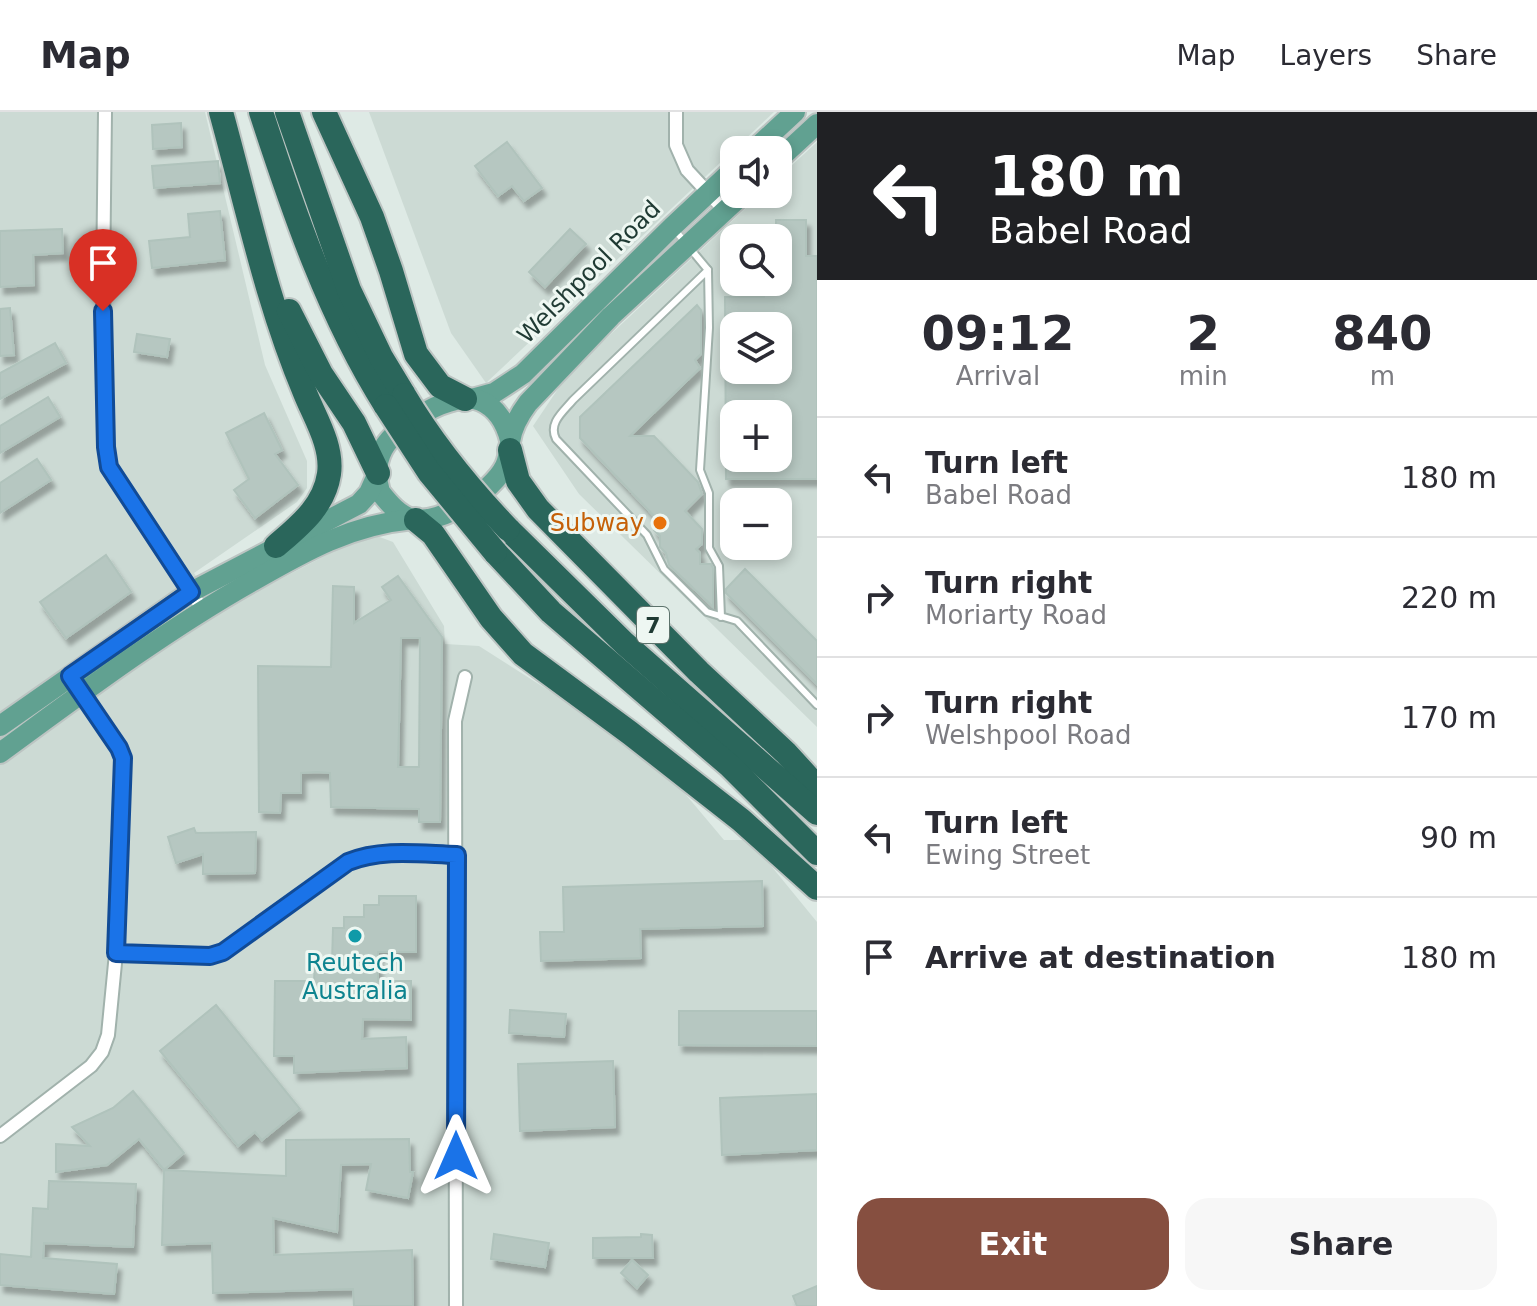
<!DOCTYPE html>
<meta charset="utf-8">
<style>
body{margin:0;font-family:"DejaVu Sans",sans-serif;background:#f7f7f7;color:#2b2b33;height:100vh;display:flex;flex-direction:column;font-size:30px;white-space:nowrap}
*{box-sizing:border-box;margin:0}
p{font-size:26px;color:#7c7c81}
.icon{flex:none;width:44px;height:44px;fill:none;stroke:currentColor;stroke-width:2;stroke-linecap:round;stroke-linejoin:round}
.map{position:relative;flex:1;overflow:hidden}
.sheet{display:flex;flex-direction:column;background:#fff;width:720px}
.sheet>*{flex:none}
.top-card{background:#202124;color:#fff;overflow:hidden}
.fabs{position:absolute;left:720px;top:24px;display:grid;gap:16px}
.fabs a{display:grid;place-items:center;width:72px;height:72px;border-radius:16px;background:#fff;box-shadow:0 4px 12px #0003;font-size:40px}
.pin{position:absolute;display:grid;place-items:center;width:68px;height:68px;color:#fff;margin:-82px -34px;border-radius:50% 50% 50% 0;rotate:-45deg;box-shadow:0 0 8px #0007}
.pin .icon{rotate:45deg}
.me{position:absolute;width:88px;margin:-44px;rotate:0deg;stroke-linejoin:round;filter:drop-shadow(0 0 6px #0008)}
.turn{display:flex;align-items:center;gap:28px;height:168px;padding:0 40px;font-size:36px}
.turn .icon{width:104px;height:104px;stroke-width:2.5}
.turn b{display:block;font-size:56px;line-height:68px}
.eta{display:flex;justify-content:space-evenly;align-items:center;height:136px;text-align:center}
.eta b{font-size:48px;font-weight:700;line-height:56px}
.primary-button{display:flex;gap:16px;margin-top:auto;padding:16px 40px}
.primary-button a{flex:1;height:92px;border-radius:24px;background:#864f40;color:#fff;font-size:32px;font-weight:700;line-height:92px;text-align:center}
.primary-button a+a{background:#f7f7f7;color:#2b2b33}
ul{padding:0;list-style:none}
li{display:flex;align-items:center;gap:24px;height:120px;padding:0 40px;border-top:2px solid #e1e1e2}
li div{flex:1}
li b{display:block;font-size:30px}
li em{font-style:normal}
header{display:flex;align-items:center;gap:48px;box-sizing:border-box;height:112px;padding:0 40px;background:#fff;border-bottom:2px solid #e1e1e2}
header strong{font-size:38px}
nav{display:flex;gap:44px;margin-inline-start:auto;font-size:28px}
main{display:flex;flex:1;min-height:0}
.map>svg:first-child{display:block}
</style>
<header>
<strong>Map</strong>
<nav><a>Map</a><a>Layers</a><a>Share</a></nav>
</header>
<main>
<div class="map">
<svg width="817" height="1194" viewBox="0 0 817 1194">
<defs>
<filter id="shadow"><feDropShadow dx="4" dy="7" stdDeviation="2" flood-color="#0004"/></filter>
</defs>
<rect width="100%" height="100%" fill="#deeae5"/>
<g fill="#ccdad4" fill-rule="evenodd">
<polygon points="0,0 205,0 265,253 307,349 307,376 297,390 194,461 219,499 369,421 393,430 444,514 445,532 479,534 655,646 724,728 750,728 817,810 817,1194 0,1194"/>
<polygon points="369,0 774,0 486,271 451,221"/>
<path d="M817 30V615L579 382 533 314 568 262 761 82H778V66ZM734 126H778V170H734ZM734 214H778V258H734ZM734 302H778V346H734ZM734 390H778V434H734Z"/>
</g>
<g fill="#b6c7c1" stroke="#b0c3bc" stroke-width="2" fill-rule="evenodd" filter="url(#shadow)">
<polygon points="181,11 182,35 153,37 152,13"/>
<polygon points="507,30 542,76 524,89 512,74 498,84 475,54"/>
<polygon points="218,49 220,71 154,76 152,54"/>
<polygon points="220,99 225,148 152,156 149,129 190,125 188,102"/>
<path d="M776 108H806V144H817V367H726L725 185H764V170H778V126H764V117H776ZM734 214H778V258H734ZM734 302H778V346H734Z"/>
<polygon points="62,117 63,141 33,143 34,173 0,175 0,119"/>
<polygon points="570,117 586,132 545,175 529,160"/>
<polygon points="697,193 701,198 701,242 695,248 700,256 630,324 654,324 698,370 702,382 685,399 702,417 702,432 696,437 700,441 700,452 711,452 713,456 713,495 669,453 666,441 660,435 660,424 654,418 654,404 580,326 580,305"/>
<polygon points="10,196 14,243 0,244 0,197"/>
<polygon points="137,222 170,227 167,245 134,240"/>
<polygon points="55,231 66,251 0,287 0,261"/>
<polygon points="48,285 60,305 0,341 0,314"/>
<polygon points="264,301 282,338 275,342 298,373 255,406 234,378 249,367 226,321"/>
<polygon points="37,347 51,368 0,401 0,371"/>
<polygon points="106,443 131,480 66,526 40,490"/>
<polygon points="745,457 817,529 817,572 726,481 726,477"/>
<path d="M398 464 442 525 440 710H419V697L331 695 330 661 317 660 301 661V681H281L280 701 259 700 258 554 331 555 333 474 354 475V511L391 488 382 475ZM401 526H420L419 655H398Z"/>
<polygon points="194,716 196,721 256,720 255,761 203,762 203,742 176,751 168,725"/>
<polygon points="762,769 763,814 640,817 641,846 541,849 540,820 564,820 563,775"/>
<polygon points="379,784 416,784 416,840 378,840 378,869 411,869 411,908 363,907 362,927 406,925 407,956 294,961 294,944 274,944 275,869 314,869 315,852 332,852 333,816 344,816 344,805 364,805 364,793 379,793"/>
<polygon points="216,893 300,997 262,1028 255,1020 238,1034 160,939"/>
<polygon points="510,898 566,902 564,925 509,921"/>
<polygon points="679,899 817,899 817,934 679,933"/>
<polygon points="613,949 615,1015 520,1019 518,952"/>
<polygon points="133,979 184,1041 164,1058 139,1027 107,1053 56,1060 56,1032 90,1034 72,1015 113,996"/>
<polygon points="817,982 817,1038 722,1043 720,986"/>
<polygon points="409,1027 410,1060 413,1060 408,1086 366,1078 371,1052 341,1053 337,1120 273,1106 274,1143 412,1138 413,1194 354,1194 353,1177 213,1181 212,1131 162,1133 164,1058 286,1064 286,1028"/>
<polygon points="49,1069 136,1072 133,1135 44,1131 43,1146 117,1152 114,1182 0,1173 0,1142 31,1145 33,1096 48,1097"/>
<polygon points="494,1122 549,1131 545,1155 491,1147"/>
<polygon points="641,1122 652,1123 653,1146 593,1146 593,1126 641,1125"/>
<polygon points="632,1148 648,1163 637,1176 621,1161"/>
<polygon points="817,1174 817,1194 797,1194 793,1184"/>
</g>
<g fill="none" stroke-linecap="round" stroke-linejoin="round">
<g stroke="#a1b2ac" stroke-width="10">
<g id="lane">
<polyline points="674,117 708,158"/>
<path d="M721 505 719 454 709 436V381L700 358 709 216 708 158 573 288C563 300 548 311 556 327L647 423 664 457 707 500 737 509 817 593"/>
</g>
</g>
<g stroke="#a1b2ac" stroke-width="16">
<g id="street">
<polyline points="105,0 103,172 106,335 109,355 203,498"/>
<polyline points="676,0 676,33 687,58 725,99"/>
<path d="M116 841 210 844 223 840 348 750C382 736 421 742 457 743"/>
<polyline points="0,1024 91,954 102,940 108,923 116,841 123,646 119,636 80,578"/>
<polyline points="456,1194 455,609 465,565"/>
</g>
</g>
<g stroke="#bcc4c2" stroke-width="24">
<g id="primary">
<polyline points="754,38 795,0"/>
<polyline points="778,48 817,12"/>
<polyline points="472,287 494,281 523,262 672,115 734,57"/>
<path d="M510 328C506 312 497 296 481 289 453 277 396 313 383 337 376 350 376 366 380 380 388 390 399 404 413 407 441 413 493 379 505 354 509 346 509 339 510 330 512 315 519 303 528 291L611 204 743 82"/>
<polyline points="0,614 191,480 359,392 369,381 377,363"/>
<path d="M0 641C82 581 163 520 251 470 305 439 350 413 413 407"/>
</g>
</g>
<g stroke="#bcc4c2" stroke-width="28">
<g id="highway">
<path d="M221 0C247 94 267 191 305 281 315 306 333 334 329 362 324 395 299 414 276 434"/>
<path d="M261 0C294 101 329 204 386 294"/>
<polyline points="287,0 349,178 381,245 404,283"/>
<polyline points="324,0 372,105 391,159 416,242 440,274 465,287"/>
<polyline points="289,199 321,262 354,311 378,361"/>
<polyline points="510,338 518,369 538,397 699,560 786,641 817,675"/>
<polyline points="416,408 433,422 491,506 523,542 630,621 741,708 817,776"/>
<polyline points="508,417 624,531 817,701"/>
<polyline points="495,440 551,500 730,654 817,741"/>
</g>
</g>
<use href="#lane" stroke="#fff" stroke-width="6"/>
<use href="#street" stroke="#fff" stroke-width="12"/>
<use href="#primary" stroke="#61a191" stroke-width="20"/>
<use href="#highway" stroke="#2a665b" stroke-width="24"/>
<g stroke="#bcc4c2" stroke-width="28" stroke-linecap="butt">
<g id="highway-bridge">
<path d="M404 283C433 332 469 376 508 417"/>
<polyline points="386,294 429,360 495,440"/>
</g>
</g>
<use href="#highway-bridge" stroke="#2a665b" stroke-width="24"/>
</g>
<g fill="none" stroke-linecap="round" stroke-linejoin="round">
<g stroke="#114b97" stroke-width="20">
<path id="route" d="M103 199 106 335 109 355 191 480 70 564 119 636 123 646 116 841 210 844 223 840 348 750C382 736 421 742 457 743L456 1044"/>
</g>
<use href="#route" stroke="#1a73e8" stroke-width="14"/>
</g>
<circle fill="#e8710a" stroke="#eef7f2" stroke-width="3" cx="660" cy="411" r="8"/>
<circle fill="#0f9aa8" stroke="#eef7f2" stroke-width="3" cx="355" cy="824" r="8"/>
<g text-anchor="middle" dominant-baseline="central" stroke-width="6" stroke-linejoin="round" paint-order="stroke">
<rect fill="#eef7f2" stroke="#5d736c" stroke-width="2" x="637" y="495" width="32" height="36" rx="6"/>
<g font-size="22" font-weight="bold" fill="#1f3a33">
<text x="653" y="513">7</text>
</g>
<g font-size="24" fill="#1f3a33" stroke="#eef7f2">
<text transform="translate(589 160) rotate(-45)">Welshpool Road</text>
</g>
<g font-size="24" fill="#c56008" stroke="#eef7f2" text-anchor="end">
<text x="644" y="411">Subway</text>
</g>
<g font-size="24" fill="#0d838f" stroke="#eef7f2">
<text x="355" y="851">Reutech<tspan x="355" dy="28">Australia</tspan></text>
</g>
</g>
</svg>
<div class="fabs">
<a><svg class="icon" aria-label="sound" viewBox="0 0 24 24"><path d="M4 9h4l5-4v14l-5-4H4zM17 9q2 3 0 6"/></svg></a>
<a><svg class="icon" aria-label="search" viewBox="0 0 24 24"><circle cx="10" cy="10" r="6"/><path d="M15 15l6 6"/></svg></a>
<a><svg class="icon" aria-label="layers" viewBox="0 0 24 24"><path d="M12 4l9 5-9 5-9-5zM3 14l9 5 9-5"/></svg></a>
<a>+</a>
<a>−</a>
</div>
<div class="pin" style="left:103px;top:199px;background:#d93025"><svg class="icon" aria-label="arrive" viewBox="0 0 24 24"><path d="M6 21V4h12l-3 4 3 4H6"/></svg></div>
<svg class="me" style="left:456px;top:1044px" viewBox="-20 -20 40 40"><path d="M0-17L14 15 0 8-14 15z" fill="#1a73e8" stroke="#fff" stroke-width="4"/></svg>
</div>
<section class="sheet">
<div class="top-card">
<div class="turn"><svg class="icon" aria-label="left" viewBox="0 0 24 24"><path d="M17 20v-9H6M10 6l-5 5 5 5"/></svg><div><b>180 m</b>Babel Road</div></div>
</div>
<div class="eta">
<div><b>09:12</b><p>Arrival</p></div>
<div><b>2</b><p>min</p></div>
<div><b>840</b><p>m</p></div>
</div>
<ul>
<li><svg class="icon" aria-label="left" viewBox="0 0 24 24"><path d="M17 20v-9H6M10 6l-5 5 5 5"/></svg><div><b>Turn left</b><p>Babel Road</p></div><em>180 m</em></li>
<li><svg class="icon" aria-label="right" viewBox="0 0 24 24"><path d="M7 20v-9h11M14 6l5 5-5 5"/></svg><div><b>Turn right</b><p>Moriarty Road</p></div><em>220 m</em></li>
<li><svg class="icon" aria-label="right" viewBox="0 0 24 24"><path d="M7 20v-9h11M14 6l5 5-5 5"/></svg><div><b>Turn right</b><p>Welshpool Road</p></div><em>170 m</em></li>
<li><svg class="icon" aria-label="left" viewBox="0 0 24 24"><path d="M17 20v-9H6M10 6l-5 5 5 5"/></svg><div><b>Turn left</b><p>Ewing Street</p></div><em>90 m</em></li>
<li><svg class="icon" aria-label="arrive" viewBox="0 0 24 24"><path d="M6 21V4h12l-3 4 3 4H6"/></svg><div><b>Arrive at destination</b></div><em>180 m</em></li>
</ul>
<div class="primary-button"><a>Exit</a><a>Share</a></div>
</section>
</main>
